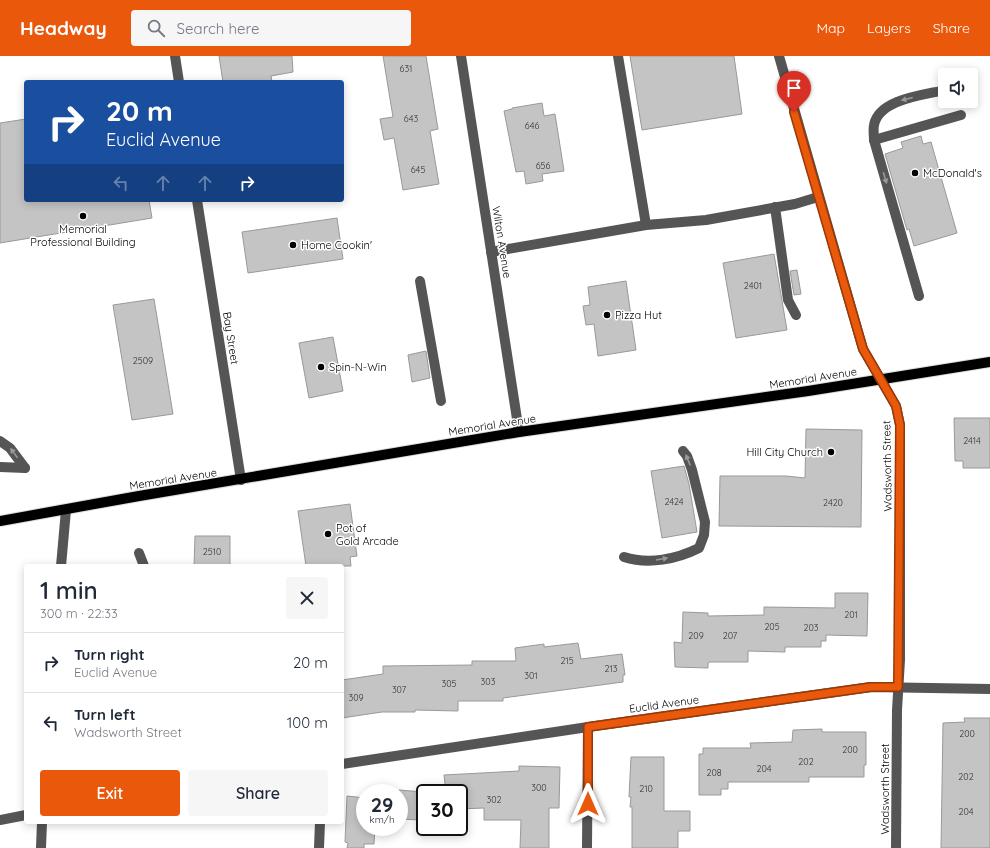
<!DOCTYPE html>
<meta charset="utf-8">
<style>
body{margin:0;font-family:Quicksand,sans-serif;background:#f6f6f7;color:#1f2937;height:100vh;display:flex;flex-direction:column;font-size:15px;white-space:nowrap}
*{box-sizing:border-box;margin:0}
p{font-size:13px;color:#747a83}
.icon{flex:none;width:22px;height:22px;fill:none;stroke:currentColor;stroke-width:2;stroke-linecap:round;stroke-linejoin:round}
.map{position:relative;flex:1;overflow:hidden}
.drawer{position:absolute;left:24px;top:508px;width:320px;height:260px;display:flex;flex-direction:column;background:#fff;border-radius:4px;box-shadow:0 2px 10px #0003}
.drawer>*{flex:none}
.banner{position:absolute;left:24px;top:24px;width:320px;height:122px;border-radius:4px;box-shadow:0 2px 10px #0003;background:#1a4fa0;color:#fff;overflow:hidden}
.buttons{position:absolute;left:938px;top:12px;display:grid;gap:8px}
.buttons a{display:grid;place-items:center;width:40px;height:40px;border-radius:4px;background:#fff;box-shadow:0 2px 10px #0003;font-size:20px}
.speed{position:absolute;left:356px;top:728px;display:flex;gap:8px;font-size:20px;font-weight:700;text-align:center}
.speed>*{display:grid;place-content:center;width:52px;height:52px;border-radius:50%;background:#fff;box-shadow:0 2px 10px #0003;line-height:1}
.speed small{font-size:10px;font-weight:400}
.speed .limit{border:2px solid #111;border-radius:6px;background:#fff;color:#111}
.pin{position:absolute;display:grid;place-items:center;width:34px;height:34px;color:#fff;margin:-41px -17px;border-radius:50% 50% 50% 0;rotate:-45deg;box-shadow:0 0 4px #0007}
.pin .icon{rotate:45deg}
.me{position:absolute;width:44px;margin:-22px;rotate:0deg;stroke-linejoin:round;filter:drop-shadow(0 0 3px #0008)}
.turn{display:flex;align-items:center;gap:14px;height:84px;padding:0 16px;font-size:18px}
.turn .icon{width:52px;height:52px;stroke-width:2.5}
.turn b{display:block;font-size:28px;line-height:34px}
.lanes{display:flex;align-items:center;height:38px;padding:0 16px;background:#0003;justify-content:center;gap:20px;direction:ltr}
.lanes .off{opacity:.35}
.round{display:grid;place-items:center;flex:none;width:42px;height:42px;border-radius:4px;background:#f6f6f7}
.summary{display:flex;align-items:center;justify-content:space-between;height:68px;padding:0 16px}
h1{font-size:24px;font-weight:600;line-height:30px}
.button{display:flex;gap:8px;margin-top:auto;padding:8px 16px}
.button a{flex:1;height:46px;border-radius:4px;background:#ea580c;color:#fff;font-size:16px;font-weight:600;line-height:46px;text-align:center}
.button a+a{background:#f6f6f7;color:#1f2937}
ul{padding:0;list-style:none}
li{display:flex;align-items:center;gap:12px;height:60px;padding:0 16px;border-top:1px solid #e0e1e3}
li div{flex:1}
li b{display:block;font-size:15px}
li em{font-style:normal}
header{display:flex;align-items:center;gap:24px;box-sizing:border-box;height:56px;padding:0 20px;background:#ea580c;color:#fff}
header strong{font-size:19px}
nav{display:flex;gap:22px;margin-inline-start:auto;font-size:14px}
.search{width:280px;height:36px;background:#f6f6f7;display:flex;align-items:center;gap:10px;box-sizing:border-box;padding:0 14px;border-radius:4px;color:#747a83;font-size:15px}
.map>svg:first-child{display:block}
</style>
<header>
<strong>Headway</strong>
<div class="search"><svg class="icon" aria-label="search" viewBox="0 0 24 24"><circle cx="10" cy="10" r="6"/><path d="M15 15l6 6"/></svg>Search here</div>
<nav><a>Map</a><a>Layers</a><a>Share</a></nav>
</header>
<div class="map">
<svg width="990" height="792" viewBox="0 0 990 792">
<rect width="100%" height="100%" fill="#fff"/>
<g fill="#c4c4c4" stroke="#999">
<polygon points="219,0 292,0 293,16 271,20 272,26 223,26"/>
<polygon points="383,0 426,0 438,73 430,75 439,128 403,134 394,82 384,84 380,63 393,61"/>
<polygon points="630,0 734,0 742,58 642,74"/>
<polygon points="542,47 544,60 555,58 564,115 542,118 543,125 526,128 524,115 516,116 504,55 512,53 512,52"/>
<polygon points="26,63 26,144 149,144 152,162 0,187 0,67"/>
<polygon points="921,80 923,88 931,86 957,177 914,190 909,173 907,174 885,98 903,92 901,86"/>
<polygon points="337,162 343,203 248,217 242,176"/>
<polygon points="774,198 787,274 736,282 723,207"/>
<polygon points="797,214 801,238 794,239 790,215"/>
<polygon points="626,225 636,294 598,300 594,268 586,269 583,250 590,249 588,231"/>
<polygon points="154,243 173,358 132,364 113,249"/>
<polygon points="333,281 343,335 309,342 299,287"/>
<polygon points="426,295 430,322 412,326 408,299"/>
<polygon points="954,362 990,362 990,412 963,412 963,405 955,405"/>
<polygon points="806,373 862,374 861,471 719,470 720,420 786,420 805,422"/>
<polygon points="684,410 689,428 697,476 662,482 651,415"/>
<polygon points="350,448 357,500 350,501 351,510 306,510 298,455"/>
<polygon points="195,480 230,480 230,510 194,510"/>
<polygon points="835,537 868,537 867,580 826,579 826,585 821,585 821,591 785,591 785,596 748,595 748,606 710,606 708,607 708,612 675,611 674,586 682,587 683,556 708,557 708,560 764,559 764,551 835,552"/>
<polygon points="578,587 581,603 622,598 625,619 623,619 623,626 503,642 503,645 458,645 458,655 415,654 415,656 382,656 342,662 342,624 383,618 383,610 472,609 472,605 516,605 515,592 544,588 544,591"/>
<polygon points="964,662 990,662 990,792 941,792 943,667 965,666"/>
<polygon points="822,673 822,676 866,676 866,709 864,709 864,721 809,721 809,726 728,726 728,733 721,733 721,739 699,739 699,698 703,698 703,692 751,692 750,687 792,686 793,674"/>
<polygon points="631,701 664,701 664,755 690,755 690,775 678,775 678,792 632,792 632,751 630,751 631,741 629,741"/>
<polygon points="519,710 560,711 559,752 549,752 549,792 520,792 521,764 484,764 484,752 459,753 459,737 446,737 444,719 519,715"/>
<polygon points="399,734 423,736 421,764 399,763"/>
<polygon points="347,740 365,742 365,771 375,771 374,788 364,788 364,792 347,792 348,787 345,786"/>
</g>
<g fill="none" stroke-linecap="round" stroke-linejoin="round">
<g stroke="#dbdbdb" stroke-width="12">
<polyline id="major" points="0,465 139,440 519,376 808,335 990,306"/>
</g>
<g stroke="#555" stroke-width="10">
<polyline points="175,0 179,26"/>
<polyline points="461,0 519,376"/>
<polyline points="618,0 646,169"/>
<polyline points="779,0 863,293 896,350 900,369 900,604 897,654 896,792"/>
<polyline points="874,84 961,59"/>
<polyline points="197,144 241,424"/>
<polyline points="775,151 788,244 796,259"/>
<polyline points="491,196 646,169 706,164 795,148 818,141"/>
<polyline points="420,225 441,345"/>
<path d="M919 240 874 84C874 80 873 73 874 69 879 43 924 39 945 34"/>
<polyline points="0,385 10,392 25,412"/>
<polyline points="0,411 25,412"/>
<polyline points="139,497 144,510"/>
<path d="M624 501C649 509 677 503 699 492L704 479 705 466 692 414 687 400 683 395"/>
<polyline points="61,510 66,454"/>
<polyline points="342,708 588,671 871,631 990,633"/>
<polyline points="0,764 26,759"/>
<polyline points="41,792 42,766"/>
<polyline points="319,792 320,766"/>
<polyline points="587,792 588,671"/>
</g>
<use href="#major" stroke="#000" stroke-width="10"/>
</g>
<defs><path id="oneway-solid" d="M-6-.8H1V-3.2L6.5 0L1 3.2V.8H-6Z"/></defs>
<g fill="#999">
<use href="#oneway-solid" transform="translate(907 43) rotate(166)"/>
<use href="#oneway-solid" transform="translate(885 122) rotate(74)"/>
<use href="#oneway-solid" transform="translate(14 397) rotate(-126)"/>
<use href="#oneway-solid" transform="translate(688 404) rotate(-113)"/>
<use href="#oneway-solid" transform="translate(662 503) rotate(-10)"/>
</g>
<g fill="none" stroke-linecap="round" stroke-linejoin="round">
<g stroke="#983908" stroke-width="10">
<polyline id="route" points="588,748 588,671 871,631 898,631 900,369 896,350 863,293 794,56"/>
</g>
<use href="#route" stroke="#ea580c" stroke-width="7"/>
</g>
<g fill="#000" stroke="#fff" stroke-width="1.5">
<circle cx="915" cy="117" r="4"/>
<circle cx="83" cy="160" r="4"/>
<circle cx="293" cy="189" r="4"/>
<circle cx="607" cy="259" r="4"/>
<circle cx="321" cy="311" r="4"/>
<circle cx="831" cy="396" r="4"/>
<circle cx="328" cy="478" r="4"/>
</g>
<g text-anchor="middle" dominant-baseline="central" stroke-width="3" stroke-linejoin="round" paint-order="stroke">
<g font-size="9" fill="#313131">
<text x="406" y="12">631</text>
<text x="411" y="62">643</text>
<text x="532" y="69">646</text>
<text x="543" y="109">656</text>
<text x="418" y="113">645</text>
<text x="753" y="229">2401</text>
<text x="143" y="304">2509</text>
<text x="972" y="384">2414</text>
<text x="674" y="445">2424</text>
<text x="833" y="446">2420</text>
<text x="212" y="495">2510</text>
<text x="851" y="558">201</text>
<text x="772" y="570">205</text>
<text x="811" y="571">203</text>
<text x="696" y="579">209</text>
<text x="730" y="579">207</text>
<text x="567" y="604">215</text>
<text x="611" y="612">213</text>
<text x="531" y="619">301</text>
<text x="488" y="625">303</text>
<text x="449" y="627">305</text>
<text x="399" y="633">307</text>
<text x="356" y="641">309</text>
<text x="967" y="677">200</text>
<text x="850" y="693">200</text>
<text x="806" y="705">202</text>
<text x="764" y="712">204</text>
<text x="714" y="716">208</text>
<text x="966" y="720">202</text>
<text x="539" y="731">300</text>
<text x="646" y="732">210</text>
<text x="494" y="743">302</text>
<text x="966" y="755">204</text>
</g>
<g font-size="11" fill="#000" stroke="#fff" text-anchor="start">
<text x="923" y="117">McDonald's</text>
<text x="83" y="173" text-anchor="middle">Memorial<tspan x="83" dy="13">Professional Building</tspan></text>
<text x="301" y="189">Home Cookin'</text>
<text x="615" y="259">Pizza Hut</text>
<text x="329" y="311">Spin-N-Win</text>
<text x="823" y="396" text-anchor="end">Hill City Church</text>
<text x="336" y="472">Pot of<tspan x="336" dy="13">Gold Arcade</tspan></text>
</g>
<g font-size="11" fill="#000" stroke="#fff">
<text transform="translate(502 186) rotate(81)">Wilton Avenue</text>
<text transform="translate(231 282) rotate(81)">Bay Street</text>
<text transform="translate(813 322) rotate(-9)">Memorial Avenue</text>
<text transform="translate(492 369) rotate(-9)">Memorial Avenue</text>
<text transform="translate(887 410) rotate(-91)">Wadsworth Street</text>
<text transform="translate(173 423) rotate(-9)">Memorial Avenue</text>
<text transform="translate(664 648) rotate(-8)">Euclid Avenue</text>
<text transform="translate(885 733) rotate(-90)">Wadsworth Street</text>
</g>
</g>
</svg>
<div class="buttons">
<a><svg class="icon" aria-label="sound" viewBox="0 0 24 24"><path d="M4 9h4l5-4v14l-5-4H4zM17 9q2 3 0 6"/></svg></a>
</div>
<div class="speed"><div>29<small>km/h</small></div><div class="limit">30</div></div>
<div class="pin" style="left:794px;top:56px;background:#d93025"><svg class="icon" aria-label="arrive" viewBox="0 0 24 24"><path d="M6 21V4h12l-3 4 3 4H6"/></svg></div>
<svg class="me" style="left:588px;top:748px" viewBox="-20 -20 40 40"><path d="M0-17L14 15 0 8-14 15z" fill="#ea580c" stroke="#fff" stroke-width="4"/></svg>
<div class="banner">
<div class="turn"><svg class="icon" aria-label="right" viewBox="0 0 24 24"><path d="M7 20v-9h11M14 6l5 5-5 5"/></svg><div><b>20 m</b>Euclid Avenue</div></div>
<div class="lanes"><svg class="icon off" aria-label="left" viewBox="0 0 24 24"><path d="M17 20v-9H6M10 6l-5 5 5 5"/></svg><svg class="icon off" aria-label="ahead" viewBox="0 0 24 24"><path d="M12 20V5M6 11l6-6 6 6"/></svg><svg class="icon off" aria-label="ahead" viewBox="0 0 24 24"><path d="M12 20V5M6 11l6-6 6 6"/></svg><svg class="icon" aria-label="right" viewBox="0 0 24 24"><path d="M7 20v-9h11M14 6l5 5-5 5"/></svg></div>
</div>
<section class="drawer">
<div class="summary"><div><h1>1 min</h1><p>300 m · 22:33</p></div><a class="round"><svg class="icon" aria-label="close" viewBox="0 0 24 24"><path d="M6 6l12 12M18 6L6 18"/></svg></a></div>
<ul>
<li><svg class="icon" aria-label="right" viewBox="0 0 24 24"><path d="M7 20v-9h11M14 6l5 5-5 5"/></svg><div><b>Turn right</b><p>Euclid Avenue</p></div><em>20 m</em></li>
<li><svg class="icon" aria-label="left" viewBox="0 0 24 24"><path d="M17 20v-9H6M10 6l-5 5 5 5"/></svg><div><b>Turn left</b><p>Wadsworth Street</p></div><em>100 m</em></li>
</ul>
<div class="button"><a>Exit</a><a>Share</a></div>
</section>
</div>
